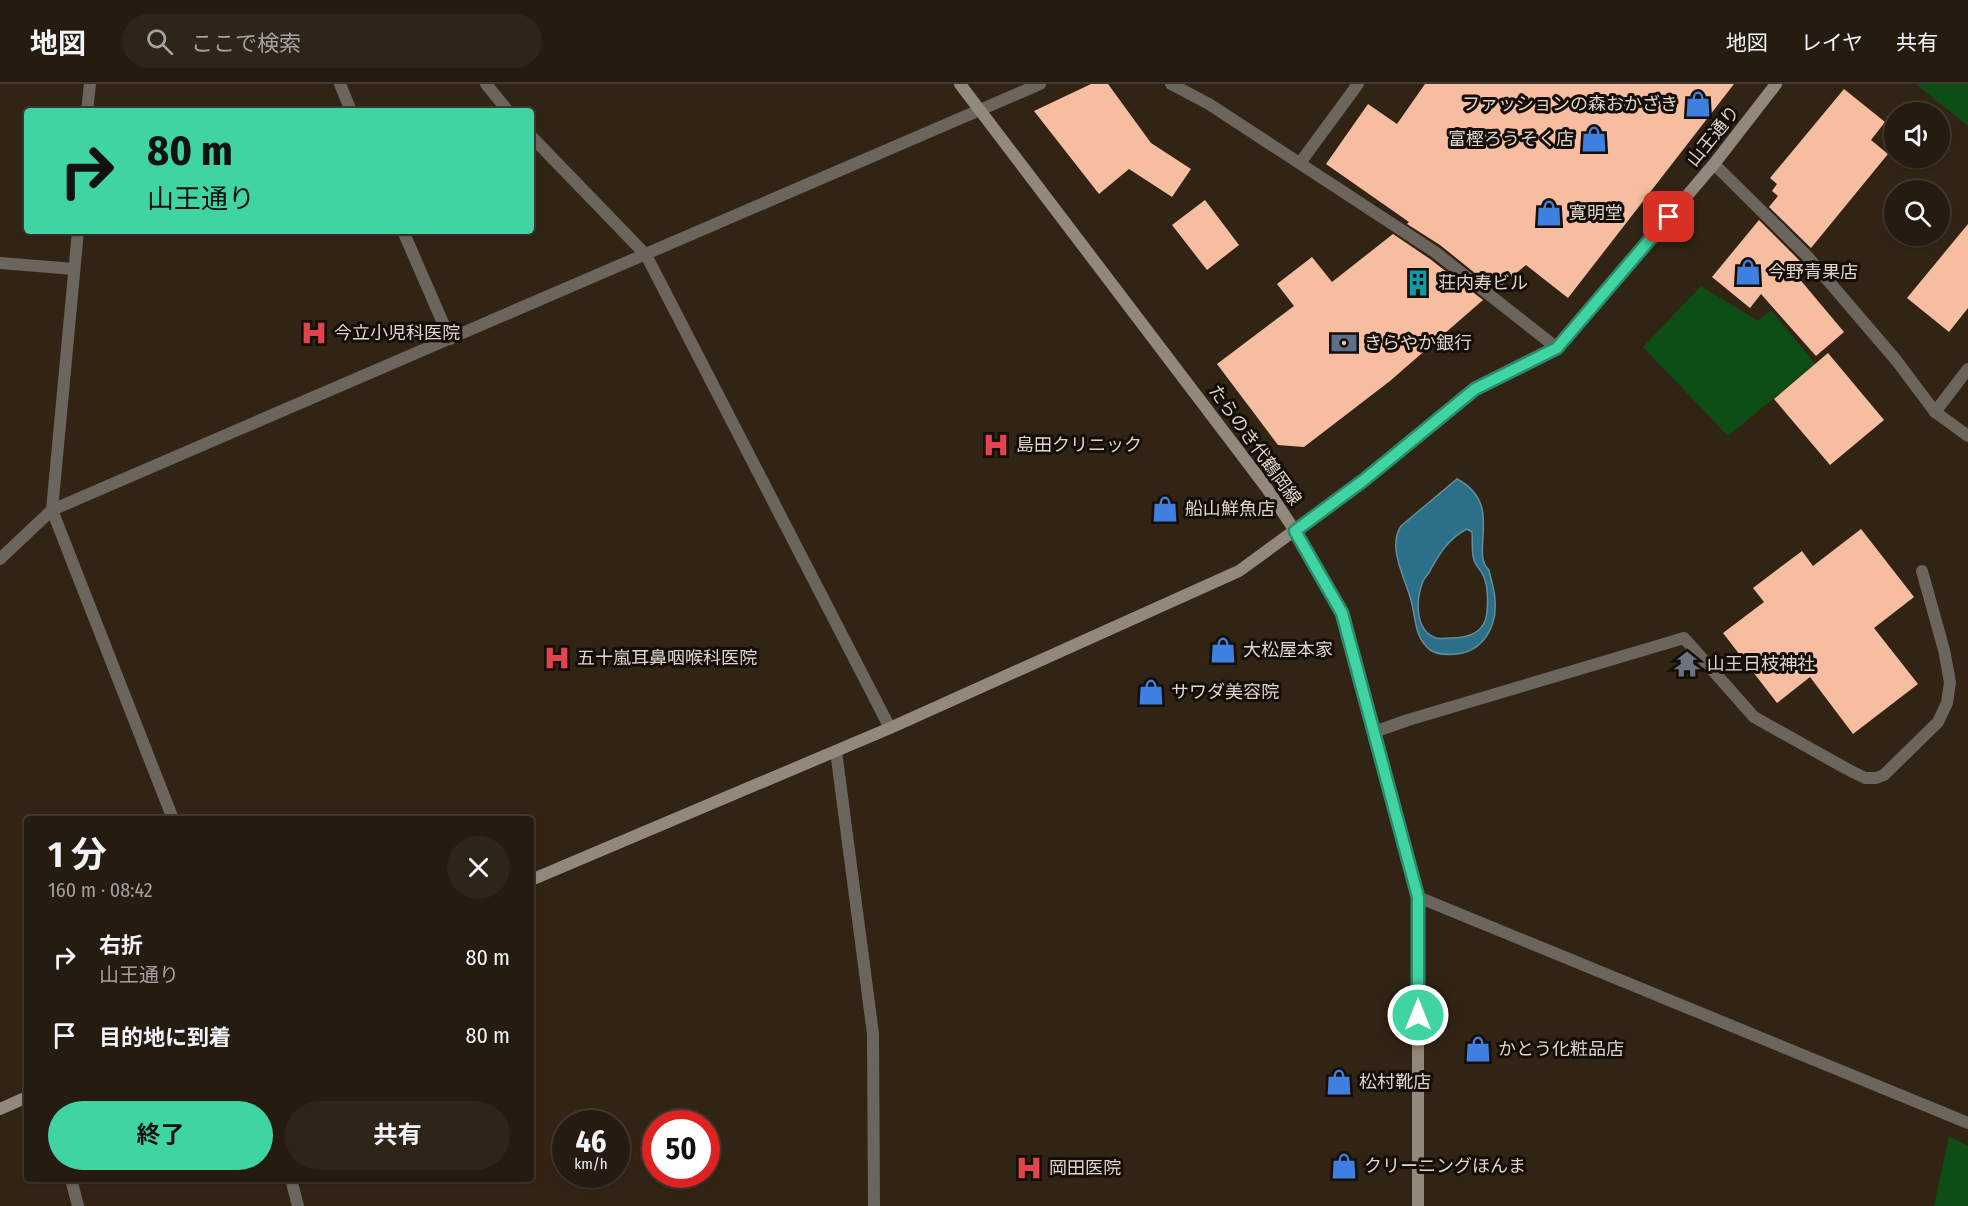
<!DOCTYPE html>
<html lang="ja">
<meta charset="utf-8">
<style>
body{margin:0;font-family:"Fira Sans Condensed","Noto Sans JP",sans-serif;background:#2e2419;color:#f1f3f6;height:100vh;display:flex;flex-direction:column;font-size:22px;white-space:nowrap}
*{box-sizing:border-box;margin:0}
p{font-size:20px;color:#a4a19f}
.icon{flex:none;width:33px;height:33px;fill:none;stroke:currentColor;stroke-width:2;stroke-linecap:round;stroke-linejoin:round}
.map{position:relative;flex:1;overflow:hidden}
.sheet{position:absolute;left:24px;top:732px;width:510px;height:366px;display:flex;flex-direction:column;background:#261b10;border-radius:6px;box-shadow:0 2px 4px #0004,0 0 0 2px #423930}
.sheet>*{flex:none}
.top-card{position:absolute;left:24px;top:24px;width:510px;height:126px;border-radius:6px;box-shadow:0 2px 4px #0004,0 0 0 2px #423930;background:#40d4a2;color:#111;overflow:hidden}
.buttons{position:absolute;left:1884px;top:18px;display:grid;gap:12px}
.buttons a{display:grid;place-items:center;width:66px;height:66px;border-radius:50%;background:#261b10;box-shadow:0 2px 4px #0004,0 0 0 2px #423930;font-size:30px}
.speed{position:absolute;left:552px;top:1026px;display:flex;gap:12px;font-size:30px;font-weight:700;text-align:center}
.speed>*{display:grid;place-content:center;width:78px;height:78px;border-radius:50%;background:#261b10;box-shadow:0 2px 4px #0004,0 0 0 2px #423930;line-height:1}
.speed small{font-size:15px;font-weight:400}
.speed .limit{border:9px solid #d22;background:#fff;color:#111}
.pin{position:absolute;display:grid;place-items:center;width:51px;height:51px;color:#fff;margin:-26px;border-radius:12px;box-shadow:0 3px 9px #0006}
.me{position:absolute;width:66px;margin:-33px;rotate:0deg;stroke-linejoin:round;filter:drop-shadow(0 0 4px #0008)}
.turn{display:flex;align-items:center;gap:21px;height:126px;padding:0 24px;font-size:27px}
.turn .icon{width:78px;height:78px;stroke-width:2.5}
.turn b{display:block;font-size:42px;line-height:51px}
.round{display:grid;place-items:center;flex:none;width:63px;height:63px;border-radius:32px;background:#2e2419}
.headline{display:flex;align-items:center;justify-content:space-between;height:102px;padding:0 24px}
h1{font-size:36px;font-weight:700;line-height:45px}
.primary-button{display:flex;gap:12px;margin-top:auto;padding:12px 24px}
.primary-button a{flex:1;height:69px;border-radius:36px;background:#40d4a2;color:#111;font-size:24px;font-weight:700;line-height:69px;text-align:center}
.primary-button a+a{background:#2e2419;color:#f1f3f6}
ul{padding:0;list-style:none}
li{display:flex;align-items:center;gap:18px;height:78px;padding:0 24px}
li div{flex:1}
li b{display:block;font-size:22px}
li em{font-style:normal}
header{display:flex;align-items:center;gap:36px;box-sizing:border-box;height:84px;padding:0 30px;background:#261b10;border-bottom:2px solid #423930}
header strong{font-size:28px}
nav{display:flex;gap:33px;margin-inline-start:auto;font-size:21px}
.search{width:420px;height:54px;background:#2e2419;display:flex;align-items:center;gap:15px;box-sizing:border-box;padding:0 21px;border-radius:33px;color:#a4a19f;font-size:22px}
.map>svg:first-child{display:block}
</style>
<header>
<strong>地図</strong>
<div class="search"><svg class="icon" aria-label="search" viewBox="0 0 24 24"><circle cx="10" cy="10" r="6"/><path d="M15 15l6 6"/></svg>ここで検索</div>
<nav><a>地図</a><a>レイヤ</a><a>共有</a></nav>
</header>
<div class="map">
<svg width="1968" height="1122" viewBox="0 0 1968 1122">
<rect width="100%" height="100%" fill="#322415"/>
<g fill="#0c4e15">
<polygon points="1916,0 1968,0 1968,42"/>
<polygon points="1701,202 1758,237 1771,226 1815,280 1728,352 1643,263"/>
<polygon points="1949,1052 1968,1062 1968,1122 1934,1122"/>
</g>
<path fill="#2c6f88" stroke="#628e9c" stroke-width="1.5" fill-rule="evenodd" d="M1457 395C1505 420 1469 468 1489 486 1491 496 1495 507 1495 517 1497 543 1483 567 1457 570 1448 571 1438 571 1430 566 1414 553 1416 534 1411 516 1405 494 1387 463 1401 442ZM1467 445 1472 448C1473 457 1471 467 1474 476 1476 482 1481 486 1483 491 1488 501 1488 517 1487 528 1485 549 1469 554 1450 554 1446 554 1440 555 1436 554 1414 546 1416 515 1423 497 1425 493 1429 490 1431 485 1440 469 1449 454 1467 445Z"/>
<g fill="#f7bda0">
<polygon points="1091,0 1108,0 1151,59 1191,85 1172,113 1129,85 1099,110 1034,27"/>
<polygon points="1425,0 1734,0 1568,214 1526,181 1496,206 1440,161 1407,140 1409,138 1326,80 1368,20 1397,40"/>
<polygon points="1844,5 1885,38 1871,56 1888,70 1811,164 1769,123 1778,112 1772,107 1777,100 1770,94"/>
<polygon points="1205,116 1239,161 1207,186 1172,141"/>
<polygon points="1759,136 1800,177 1792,186 1844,248 1816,272 1761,210 1750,224 1712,193"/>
<polygon points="1968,140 1968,224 1949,248 1907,214"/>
<polygon points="1393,150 1430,175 1483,216 1390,297 1304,363 1278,361 1217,280 1294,222 1277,200 1312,173 1332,198"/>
<polygon points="1828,269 1884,336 1830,381 1774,315"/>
<polygon points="1861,445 1914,513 1874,544 1918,600 1853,650 1810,593 1777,619 1723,549 1764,518 1753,504 1802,467 1813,482"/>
</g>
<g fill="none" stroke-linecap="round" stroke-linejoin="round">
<polyline stroke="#6b655d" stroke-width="12" points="1374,648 1408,636 1684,554 1754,633 1847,685 1865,694 1876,694 1884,691 1938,638 1947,619 1950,598 1944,566 1922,487"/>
<g stroke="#6b655d" stroke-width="12">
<polyline points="340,0 351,27"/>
<polyline points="486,0 508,27"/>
<polyline points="1171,0 1209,20 1435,168 1557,264"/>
<polyline points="87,27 90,0"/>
<polyline points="531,52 646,171 890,644"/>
<polyline points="1300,79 1358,0"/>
<polyline points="1714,80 1807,172 1896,276 1935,328 1968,352"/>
<polyline points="78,147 52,426 173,735"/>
<polyline points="403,147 450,255"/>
<polyline points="0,179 74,185"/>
<polyline points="1935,328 1968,285"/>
<polyline points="0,475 52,426 1040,0"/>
<polyline points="836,667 873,950 874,1122"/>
<polyline points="1418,813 1968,1039"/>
<polyline points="71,1095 78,1122"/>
<polyline points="291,1095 298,1122"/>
</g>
<g stroke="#92887b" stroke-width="12">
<polyline points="960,0 1266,403 1295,447 1342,529 1418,813 1418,1122"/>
<polyline points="531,796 890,644 1239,487 1364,396 1475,305 1557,264 1714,80 1776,0"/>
<polyline points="0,1025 27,1013"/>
</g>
</g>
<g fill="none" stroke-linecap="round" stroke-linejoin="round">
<g stroke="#2a8a69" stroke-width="15">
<polyline id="route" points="1418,931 1418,813 1342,529 1295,447 1364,396 1475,305 1557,264 1669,133"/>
</g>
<use href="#route" stroke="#40d4a2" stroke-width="10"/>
</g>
<defs>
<g id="shop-bare" transform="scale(2.07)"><path d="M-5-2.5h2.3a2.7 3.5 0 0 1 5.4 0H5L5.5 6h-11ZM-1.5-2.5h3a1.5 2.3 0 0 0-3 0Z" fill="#3f7fe0" stroke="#150e08" stroke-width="2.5" paint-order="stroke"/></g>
<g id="building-bare" transform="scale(2.07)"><path d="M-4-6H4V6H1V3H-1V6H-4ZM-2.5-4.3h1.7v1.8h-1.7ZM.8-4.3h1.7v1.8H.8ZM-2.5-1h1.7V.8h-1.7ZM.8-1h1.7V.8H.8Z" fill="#0f9aa8" stroke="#150e08" stroke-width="2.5" paint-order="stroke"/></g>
<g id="hospital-bare" transform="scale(2.07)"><path d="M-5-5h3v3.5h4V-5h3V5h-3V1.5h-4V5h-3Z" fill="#e0444e" stroke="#150e08" stroke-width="2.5" paint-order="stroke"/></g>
<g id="bank-bare" transform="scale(2.07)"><path d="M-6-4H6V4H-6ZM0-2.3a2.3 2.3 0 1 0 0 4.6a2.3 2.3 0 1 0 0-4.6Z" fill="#5c6f8a" stroke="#150e08" stroke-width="2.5" paint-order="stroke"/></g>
<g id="temple-bare" transform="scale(2.07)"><path d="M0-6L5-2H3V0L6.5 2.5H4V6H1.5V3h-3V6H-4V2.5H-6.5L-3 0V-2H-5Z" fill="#6b7280" stroke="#150e08" stroke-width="2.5" paint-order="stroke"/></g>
</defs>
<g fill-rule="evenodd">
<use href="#shop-bare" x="1698" y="20"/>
<use href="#shop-bare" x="1594" y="55"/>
<use href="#shop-bare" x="1549" y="129"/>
<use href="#shop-bare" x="1748" y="188"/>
<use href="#building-bare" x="1418" y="199"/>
<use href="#hospital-bare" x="314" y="249"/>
<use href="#bank-bare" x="1344" y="259"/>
<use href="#hospital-bare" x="996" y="361"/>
<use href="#shop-bare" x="1165" y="425"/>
<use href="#shop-bare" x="1223" y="566"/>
<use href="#hospital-bare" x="557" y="574"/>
<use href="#temple-bare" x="1687" y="580"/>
<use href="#shop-bare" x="1151" y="608"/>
<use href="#shop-bare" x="1478" y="965"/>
<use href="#shop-bare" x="1339" y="998"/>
<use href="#shop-bare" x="1344" y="1082"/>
<use href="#hospital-bare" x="1029" y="1084"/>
</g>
<g text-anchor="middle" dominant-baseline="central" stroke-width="6" stroke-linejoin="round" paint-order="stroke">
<g font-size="18" fill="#dfd6cc" stroke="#150e08" text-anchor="start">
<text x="1678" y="20" text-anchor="end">ファッションの森おかざき</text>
<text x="1574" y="55" text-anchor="end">富樫ろうそく店</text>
<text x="1569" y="129">寛明堂</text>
<text x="1768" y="188">今野青果店</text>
<text x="1438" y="199">荘内寿ビル</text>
<text x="334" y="249">今立小児科医院</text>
<text x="1364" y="259">きらやか銀行</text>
<text x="1016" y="361">島田クリニック</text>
<text x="1185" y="425">船山鮮魚店</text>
<text x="1243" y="566">大松屋本家</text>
<text x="577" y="574">五十嵐耳鼻咽喉科医院</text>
<text x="1707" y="580">山王日枝神社</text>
<text x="1171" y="608">サワダ美容院</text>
<text x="1498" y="965">かとう化粧品店</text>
<text x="1359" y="998">松村靴店</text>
<text x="1364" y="1082">クリーニングほんま</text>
<text x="1049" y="1084">岡田医院</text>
</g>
<g font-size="18" fill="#dfd6cc" stroke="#150e08">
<text transform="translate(1713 52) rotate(-51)">山王通り</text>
<text transform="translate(1255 361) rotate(54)">たらのき代鶴岡線</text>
</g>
</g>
</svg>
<div class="buttons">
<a><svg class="icon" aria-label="sound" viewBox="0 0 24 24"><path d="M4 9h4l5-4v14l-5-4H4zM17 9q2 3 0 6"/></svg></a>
<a><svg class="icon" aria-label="search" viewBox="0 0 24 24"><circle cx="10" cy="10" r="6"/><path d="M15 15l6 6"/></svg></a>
</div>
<div class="speed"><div>46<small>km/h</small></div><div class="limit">50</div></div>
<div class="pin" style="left:1669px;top:133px;background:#d93025"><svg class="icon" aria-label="arrive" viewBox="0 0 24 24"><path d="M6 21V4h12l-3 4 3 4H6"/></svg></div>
<svg class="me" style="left:1418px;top:931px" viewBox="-20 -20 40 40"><circle r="17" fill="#40d4a2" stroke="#fff" stroke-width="3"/><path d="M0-11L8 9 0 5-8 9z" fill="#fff"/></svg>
<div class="top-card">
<div class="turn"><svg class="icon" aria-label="right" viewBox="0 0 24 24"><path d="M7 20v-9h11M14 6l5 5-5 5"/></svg><div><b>80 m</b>山王通り</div></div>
</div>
<section class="sheet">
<div class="headline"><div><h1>1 分</h1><p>160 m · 08:42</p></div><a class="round"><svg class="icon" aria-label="close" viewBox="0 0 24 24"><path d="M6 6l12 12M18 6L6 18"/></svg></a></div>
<ul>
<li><svg class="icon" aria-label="right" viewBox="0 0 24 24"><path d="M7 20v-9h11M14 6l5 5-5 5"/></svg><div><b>右折</b><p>山王通り</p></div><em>80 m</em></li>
<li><svg class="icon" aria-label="arrive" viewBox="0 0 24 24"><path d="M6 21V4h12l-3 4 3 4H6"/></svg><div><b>目的地に到着</b></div><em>80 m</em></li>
</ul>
<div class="primary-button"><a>終了</a><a>共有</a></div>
</section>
</div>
